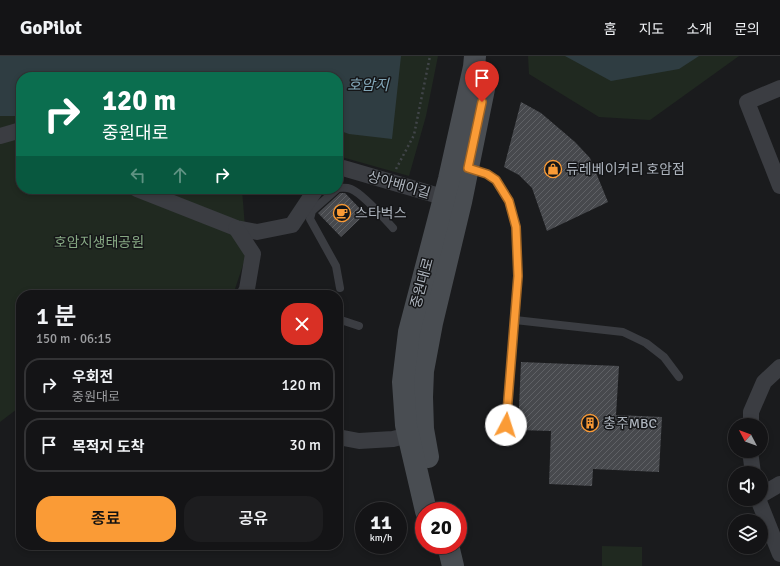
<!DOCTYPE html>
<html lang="ko">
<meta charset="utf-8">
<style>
body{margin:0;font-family:Signika,"Noto Sans KR",sans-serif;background:#1d1d1f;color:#f1f3f6;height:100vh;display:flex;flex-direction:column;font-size:15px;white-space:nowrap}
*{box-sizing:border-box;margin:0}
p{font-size:13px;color:#9d9ea1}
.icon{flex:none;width:22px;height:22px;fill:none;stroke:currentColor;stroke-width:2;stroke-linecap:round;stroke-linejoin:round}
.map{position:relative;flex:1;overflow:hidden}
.sheet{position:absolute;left:16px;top:234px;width:327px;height:260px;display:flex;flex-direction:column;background:#141416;border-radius:16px;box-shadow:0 2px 6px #0003,0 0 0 1px #333335}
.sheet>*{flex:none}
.banner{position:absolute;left:16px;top:16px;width:327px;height:122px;border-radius:16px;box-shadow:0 2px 6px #0003,0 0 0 1px #333335;background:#0b6e4f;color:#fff;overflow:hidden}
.needle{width:26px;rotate:311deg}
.buttons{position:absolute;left:728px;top:362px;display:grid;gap:8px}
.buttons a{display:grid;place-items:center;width:40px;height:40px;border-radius:50%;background:#141416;box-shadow:0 2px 6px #0003,0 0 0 1px #333335;font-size:20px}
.speed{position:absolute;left:355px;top:446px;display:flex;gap:8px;font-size:20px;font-weight:700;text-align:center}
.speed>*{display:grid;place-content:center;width:52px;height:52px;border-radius:50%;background:#141416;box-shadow:0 2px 6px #0003,0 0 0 1px #333335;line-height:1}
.speed small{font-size:10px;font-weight:400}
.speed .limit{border:6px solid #d22;background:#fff;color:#111}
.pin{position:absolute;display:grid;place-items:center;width:34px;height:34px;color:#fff;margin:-41px -17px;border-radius:50% 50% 50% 0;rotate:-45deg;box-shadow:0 0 4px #0007}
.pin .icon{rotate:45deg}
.me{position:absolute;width:44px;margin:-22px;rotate:5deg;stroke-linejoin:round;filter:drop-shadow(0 0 3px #0008)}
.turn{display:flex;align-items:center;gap:14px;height:84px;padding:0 20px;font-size:18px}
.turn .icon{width:52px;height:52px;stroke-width:2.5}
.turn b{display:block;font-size:28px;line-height:34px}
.lanes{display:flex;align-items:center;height:38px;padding:0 20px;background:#0003;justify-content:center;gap:20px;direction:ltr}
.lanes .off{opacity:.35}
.round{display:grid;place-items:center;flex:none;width:42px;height:42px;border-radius:16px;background:#1d1d1f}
.overview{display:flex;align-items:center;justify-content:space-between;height:68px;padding:0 20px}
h1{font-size:24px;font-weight:600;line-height:30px}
.button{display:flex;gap:8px;margin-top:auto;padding:8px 20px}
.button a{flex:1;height:46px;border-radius:16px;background:#fa9b36;color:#111;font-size:16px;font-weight:600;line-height:46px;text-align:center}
.button a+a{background:#1d1d1f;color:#f1f3f6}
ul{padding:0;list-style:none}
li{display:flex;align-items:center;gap:12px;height:54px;margin:0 8px 6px;padding:0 12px;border:2px solid #333335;border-radius:16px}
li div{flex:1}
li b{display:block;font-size:15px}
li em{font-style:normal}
header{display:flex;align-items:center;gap:24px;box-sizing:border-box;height:56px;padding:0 20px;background:#141416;border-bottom:1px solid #333335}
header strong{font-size:19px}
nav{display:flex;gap:22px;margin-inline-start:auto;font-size:14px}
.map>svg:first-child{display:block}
</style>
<header>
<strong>GoPilot</strong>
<nav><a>홈</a><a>지도</a><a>소개</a><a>문의</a></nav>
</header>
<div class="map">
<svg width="780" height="510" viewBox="0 0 780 510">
<defs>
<pattern id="building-hatch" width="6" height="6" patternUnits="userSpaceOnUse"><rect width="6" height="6" fill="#47494d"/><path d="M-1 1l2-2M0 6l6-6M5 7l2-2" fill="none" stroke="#5f6165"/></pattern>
</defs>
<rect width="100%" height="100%" fill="#1a1b1d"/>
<g fill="#202920">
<polygon points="0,0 438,0 426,60 409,120 338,100 338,21 21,21 21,133 242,133 247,197 233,239 21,239 21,350 0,366"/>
<polygon points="528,0 739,0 650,64 599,61 529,18"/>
<polygon points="602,490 642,491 642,510 602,510"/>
</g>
<g fill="#2f3d42">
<polygon points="0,0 401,0 392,83 349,78 338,74 338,21 21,21 21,59 17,60 0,60"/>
<polygon points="565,0 699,0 679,13 611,25"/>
</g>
<g fill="url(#building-hatch)">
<polygon points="521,46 541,57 575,86 590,102 608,146 547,175 532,132 519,119 504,111"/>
<polygon points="340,137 345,137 365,158 341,181 318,157"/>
<polygon points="521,306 619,310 616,359 662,361 659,416 593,413 592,430 549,428 551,375 518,374"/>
</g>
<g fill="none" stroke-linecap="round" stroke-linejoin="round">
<polyline stroke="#414549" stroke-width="2.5" stroke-dasharray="2 3" stroke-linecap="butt" points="396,113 414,79 430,0"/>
<g stroke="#3b3d42" stroke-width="8">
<polyline points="468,112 487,118 496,124 509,145 516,171 518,220 506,369"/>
<path d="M338 132C343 132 346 131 351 133 363 138 384 162 393 172"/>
<polyline points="337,133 312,155 310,163 336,210 340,232"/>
<polyline points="515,264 623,276 646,287 664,301 679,321"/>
<polyline points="338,266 341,264 359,270"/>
</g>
<g stroke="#3b3d42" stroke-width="16">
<polyline points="780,32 747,46 780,130"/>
<polyline points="0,80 21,74"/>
<polyline points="338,114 343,112 453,144"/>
<polyline points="137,133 236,172 257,176 292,169 316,133"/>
<polyline points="236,172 253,198 247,233 244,239"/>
<polyline points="751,369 751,356 764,326 780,311"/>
<polyline points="338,381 359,385 393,383 409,379"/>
<polyline points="750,395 753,417"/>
<polyline points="761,439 780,428"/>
<polyline points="758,443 780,498"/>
</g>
<g stroke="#494d52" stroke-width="22">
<polyline points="428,401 423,373 422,341 423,315 432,267 461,146 486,23"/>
<polyline points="426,455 406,369 403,326 409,276 449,123 474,11 475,0"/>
<polyline points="448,489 453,510"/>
</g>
</g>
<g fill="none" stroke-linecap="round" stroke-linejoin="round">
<g stroke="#a26523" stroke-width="10">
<polyline id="route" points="482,46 468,112 487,118 496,124 509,145 516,171 518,220 506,369"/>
</g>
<use href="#route" stroke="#fa9b36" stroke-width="7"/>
</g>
<defs>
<g id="shop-ring" transform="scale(0.9)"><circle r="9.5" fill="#151618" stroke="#fa9b36" stroke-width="1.5"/><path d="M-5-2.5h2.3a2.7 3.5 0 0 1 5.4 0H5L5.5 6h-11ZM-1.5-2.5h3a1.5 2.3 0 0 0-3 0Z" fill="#fa9b36"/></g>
<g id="cafe-ring" transform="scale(0.9)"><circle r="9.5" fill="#151618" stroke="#fa9b36" stroke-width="1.5"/><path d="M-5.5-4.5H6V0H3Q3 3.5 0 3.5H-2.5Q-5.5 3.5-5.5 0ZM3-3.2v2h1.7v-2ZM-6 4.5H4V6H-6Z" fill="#fa9b36"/></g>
<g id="building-ring" transform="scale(0.9)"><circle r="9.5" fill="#151618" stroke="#fa9b36" stroke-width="1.5"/><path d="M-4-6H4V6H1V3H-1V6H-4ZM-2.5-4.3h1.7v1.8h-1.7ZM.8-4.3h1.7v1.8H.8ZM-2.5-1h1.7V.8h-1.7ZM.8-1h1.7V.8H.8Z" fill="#fa9b36"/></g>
</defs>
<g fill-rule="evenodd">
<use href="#shop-ring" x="553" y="113"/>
<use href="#cafe-ring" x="342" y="157"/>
<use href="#building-ring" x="590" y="367"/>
</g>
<g text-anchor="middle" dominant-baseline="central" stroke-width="3" stroke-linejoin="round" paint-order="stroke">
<g font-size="14" fill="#adb4bd" stroke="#151618" text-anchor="start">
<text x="566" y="113">듀레베이커리 호암점</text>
<text x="355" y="157">스타벅스</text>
<text x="603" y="367">충주MBC</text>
</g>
<g font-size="14" fill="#adb4bd" stroke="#151618">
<text transform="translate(399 129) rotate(16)">상아배이길</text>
<text transform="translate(422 227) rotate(-75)">중원대로</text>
</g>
<g font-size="14" fill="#86a883" stroke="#151618">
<text x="99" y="186">호암지생태공원</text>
</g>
<g font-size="15" font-style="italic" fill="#83a7b8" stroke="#151618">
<text x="368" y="29">호암지</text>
</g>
</g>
</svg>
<div class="buttons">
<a><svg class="needle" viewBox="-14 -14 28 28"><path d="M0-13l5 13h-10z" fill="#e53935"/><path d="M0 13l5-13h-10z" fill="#9d9ea1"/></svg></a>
<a><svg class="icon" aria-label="sound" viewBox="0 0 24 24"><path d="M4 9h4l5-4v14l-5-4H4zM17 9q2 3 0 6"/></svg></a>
<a><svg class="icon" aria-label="layers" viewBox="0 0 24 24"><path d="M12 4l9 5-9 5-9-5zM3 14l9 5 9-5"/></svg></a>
</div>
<div class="speed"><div>11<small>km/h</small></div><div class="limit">20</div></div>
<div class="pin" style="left:482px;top:46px;background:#d93025"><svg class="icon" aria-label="arrive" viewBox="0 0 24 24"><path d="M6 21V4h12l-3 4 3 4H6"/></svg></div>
<svg class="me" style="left:506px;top:369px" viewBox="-20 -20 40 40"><circle r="19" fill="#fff"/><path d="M0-13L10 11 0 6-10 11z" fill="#fa9b36"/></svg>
<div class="banner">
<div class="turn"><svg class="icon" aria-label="right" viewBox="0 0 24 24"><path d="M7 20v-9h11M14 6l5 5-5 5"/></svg><div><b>120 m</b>중원대로</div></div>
<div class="lanes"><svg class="icon off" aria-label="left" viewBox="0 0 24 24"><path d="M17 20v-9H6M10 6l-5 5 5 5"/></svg><svg class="icon off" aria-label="ahead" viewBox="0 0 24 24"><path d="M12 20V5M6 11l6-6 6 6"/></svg><svg class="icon" aria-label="right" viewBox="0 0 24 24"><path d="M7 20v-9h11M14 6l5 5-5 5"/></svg></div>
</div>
<section class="sheet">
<div class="overview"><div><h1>1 분</h1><p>150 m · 06:15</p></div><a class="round" style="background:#d93025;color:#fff"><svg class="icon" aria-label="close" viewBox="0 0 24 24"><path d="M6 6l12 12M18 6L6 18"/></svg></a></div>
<ul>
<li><svg class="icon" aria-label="right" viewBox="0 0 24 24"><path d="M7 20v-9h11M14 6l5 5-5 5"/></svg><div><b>우회전</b><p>중원대로</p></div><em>120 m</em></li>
<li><svg class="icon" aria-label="arrive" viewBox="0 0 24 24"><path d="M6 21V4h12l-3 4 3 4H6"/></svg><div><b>목적지 도착</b></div><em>30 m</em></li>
</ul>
<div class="button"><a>종료</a><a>공유</a></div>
</section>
</div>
